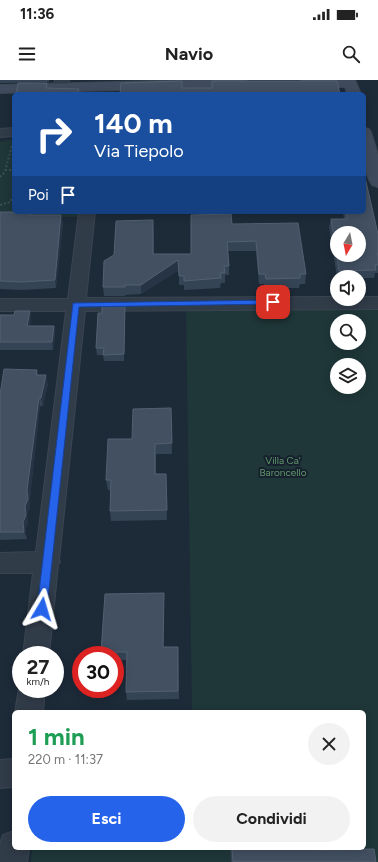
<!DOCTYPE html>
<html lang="it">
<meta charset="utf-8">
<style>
body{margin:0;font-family:Figtree,sans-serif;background:#f2f2f2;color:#222;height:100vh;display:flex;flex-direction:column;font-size:15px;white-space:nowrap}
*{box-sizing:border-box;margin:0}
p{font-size:13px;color:#767676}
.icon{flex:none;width:22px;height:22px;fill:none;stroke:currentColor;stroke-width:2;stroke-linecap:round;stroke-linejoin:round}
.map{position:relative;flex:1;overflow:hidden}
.details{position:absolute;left:12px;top:630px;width:354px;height:140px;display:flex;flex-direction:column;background:#fff;border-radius:6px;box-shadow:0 2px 10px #0003}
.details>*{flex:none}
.guide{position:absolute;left:12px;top:12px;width:354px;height:122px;border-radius:6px;box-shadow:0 2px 10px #0003;background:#1a4fa0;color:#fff;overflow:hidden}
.needle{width:26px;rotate:190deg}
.controls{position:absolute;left:330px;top:146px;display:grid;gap:8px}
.controls a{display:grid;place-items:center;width:36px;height:36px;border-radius:50%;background:#fff;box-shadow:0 2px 10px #0003;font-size:20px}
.speed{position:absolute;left:12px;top:566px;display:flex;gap:8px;font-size:20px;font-weight:700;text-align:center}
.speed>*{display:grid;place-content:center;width:52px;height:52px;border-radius:50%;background:#fff;box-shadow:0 2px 10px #0003;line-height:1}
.speed small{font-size:10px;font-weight:400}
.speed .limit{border:6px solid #d22;background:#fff;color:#111}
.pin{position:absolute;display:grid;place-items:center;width:34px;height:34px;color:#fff;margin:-17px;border-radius:8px;box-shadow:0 2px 6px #0006}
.me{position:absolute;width:44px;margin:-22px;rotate:7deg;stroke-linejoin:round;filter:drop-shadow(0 0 3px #0008)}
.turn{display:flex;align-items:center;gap:14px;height:84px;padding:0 16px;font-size:18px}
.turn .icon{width:52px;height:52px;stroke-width:2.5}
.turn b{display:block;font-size:28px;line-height:34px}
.then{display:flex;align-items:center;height:38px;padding:0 16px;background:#0003;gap:8px;font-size:15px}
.round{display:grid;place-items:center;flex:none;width:42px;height:42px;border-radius:21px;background:#f2f2f2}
.summary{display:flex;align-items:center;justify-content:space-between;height:68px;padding:0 16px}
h1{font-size:24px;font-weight:700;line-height:30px;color:#1e9e55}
.primary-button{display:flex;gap:8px;margin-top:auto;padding:8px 16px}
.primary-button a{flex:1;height:46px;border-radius:24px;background:#2563eb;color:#fff;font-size:16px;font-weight:700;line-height:46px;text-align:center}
.primary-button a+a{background:#f2f2f2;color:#222}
.status{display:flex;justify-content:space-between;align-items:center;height:28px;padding:0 20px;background:#fff;direction:ltr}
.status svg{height:11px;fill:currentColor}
header{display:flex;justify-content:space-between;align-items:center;height:52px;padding:0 16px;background:#fff;font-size:18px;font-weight:700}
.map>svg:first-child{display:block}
</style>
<div class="status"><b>11:36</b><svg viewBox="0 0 49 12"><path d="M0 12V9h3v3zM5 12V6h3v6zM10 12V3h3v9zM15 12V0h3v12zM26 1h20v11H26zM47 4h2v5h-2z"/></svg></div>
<header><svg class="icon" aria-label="menu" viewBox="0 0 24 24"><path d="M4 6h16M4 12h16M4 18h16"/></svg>Navio<svg class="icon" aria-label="search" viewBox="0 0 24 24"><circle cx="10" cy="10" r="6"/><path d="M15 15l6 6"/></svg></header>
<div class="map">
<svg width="378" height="782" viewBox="0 0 378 782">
<rect width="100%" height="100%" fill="#1d2a38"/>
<g fill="#1f3739" fill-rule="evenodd">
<polygon points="13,59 14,59 14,132 83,132 82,137 0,136 0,62"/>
<path d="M378 227V782H31L32 768H364V632H192L186 231ZM337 241H359V263H337ZM337 285H359V307H337Z"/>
</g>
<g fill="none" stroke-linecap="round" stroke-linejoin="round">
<g stroke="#3b4552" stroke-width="2">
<g id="street">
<polygon points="55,0 69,0 66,10 61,11 56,10 54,7"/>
<polygon points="14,48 14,56 0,57 0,49"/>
<polygon points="79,132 95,132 86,218 337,217 337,219 359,219 359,217 378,217 378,229 85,231 59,480 60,482 58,485 49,575 23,575 33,493 0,493 0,473 36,472 66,231 0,231 0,219 68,219"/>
<polygon points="21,604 21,609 45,609 43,632 15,632 19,609"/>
<polygon points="14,679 14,707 0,708 0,680"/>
<polygon points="14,751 14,768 29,768 27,782 0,782 0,764 3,755"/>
</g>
</g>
<g stroke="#3b4552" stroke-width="2">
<g id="secondary">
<polygon points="195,0 246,0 248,3 246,6 241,7 0,13 0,5"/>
<polygon points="302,0 355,0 361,14 347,14 345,7 307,7 302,6 300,3"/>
<path d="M364 48 369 49 371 52 378 75V107L372 105C361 89 364 66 364 48Z"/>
</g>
</g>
<g stroke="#385152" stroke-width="2" stroke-dasharray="2 2" stroke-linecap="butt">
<polyline points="5,90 14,90"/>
<polyline points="0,97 5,92 12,65"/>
<polyline points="0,125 10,122 14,116"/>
</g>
<use href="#street" fill="#313c49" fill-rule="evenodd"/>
<use href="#secondary" fill="#3f4b5c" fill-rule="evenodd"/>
</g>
<g fill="#354455">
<polygon points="0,0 49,0 49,2 0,3"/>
<polygon points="0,132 31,132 31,135 61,135 63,143 56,208 22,210 0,209"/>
<polygon points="343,132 364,132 378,154 378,193 375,193 374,198 359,198 359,197 337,197 329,147 331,139 344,139"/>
<polygon points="232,144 306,194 305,204 300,204 299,208 265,208 264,204 259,204 256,171 228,171 229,186 229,195 225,195 225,203 221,203 220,208 184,210 184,205 179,205 179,190 141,214 125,215 125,216 104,216 103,207 154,150 154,174 191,174"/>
<polygon points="125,225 125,232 124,281 104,281 103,275 97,275 96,268 102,233"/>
<polygon points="0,235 31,239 30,246 54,246 55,254 53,270 0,270"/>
<polygon points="37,290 38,295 48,304 43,326 40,326 30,418 30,427 27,434 28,443 25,450 27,459 0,460 0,315"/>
<polygon points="171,328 172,374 156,374 156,394 166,394 167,440 111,441 110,431 110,410 108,410 106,400 132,359"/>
<polygon points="164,523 164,567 178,567 179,619 127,620 126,612 127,580 115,580 115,575 102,575 101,572"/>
<polygon points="230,768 318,768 318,770 376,782 231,782"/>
</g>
<g fill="#263445">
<polygon points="61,135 63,143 56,208 55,200"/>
<polygon points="153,140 154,150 153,184"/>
<polygon points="178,180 179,190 141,214 141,205"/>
<polygon points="30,231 31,239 29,254 27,246"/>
<polygon points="54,246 55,254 53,270 52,262"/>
<polygon points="46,295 48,304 43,326 41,318"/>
<polygon points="39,318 40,326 30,418 30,427 27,434 28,443 25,450 27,459 24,452 23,442"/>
<polygon points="164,513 164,576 163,567"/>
</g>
<g fill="#425062" stroke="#526071" fill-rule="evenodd">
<polygon points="182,1 182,8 212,8 212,1 337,1 340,14 120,14 121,3"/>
<polygon points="18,3 47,3 46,8 79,9 78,14 16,14"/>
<path d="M364 93 378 154V173H377L378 176V185H375L376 190 339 191 331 139H347L346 132H364ZM337 153H359V175H337Z"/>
<polygon points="0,132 31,132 30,135 61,135 55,200 21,202 0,201"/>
<polygon points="231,134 232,144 298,143 306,194 300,194 300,198 266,199 265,194 259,194 256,161 227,162 229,186 224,186 225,193 220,193 221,198 184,201 184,196 179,196 178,180 141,205 125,205 125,207 103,207 104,181 114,175 116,141 153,140 153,174 191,174 191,135"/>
<polygon points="125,225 124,274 103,275 104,268 96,268 98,233 102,233 102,226"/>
<polygon points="15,231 30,231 27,246 54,246 52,262 0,262 0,235 14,235"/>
<polygon points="4,289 37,290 36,295 46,295 41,318 39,318 27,410 28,419 25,426 26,435 23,442 24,452 0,452 0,315"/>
<polygon points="171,328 172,363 155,364 155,394 166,394 167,430 110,431 111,400 106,400 108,359 132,359 133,329"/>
<polygon points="164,513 163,567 178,567 178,611 126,612 127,572 101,572 105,514"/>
<polygon points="232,768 318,768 318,770 374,769 376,782 233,782"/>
</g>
<polygon fill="#2563eb" stroke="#184099" points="273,220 276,221 276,224 79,227 47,529 46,532 42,533 38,532 37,529 73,223"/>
<g text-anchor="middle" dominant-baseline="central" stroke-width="4" stroke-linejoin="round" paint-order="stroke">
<g font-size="10" fill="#61986c" stroke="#17212d">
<text x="283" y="380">Villa Ca'<tspan x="283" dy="12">Baroncello</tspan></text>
</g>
</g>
</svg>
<div class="controls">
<a><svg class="needle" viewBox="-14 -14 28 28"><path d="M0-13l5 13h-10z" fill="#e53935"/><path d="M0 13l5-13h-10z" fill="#767676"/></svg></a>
<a><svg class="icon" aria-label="sound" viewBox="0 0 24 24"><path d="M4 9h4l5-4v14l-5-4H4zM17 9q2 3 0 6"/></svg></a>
<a><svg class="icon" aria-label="search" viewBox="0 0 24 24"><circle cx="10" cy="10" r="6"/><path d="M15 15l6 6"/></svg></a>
<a><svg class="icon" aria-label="layers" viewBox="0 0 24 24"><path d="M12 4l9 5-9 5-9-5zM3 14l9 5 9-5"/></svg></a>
</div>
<div class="speed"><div>27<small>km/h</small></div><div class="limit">30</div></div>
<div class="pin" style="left:273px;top:222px;background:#d93025"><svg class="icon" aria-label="arrive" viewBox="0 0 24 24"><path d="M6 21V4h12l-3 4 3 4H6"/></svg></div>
<svg class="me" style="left:42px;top:529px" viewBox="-20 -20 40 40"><path d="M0-17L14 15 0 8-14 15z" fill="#2563eb" stroke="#fff" stroke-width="4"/></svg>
<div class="guide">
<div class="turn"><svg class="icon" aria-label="right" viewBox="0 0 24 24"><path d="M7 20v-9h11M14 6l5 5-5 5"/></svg><div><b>140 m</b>Via Tiepolo</div></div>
<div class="then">Poi<svg class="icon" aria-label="arrive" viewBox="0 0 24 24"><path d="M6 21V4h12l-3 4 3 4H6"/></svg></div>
</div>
<section class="details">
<div class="summary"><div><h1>1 min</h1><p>220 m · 11:37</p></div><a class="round"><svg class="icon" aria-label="close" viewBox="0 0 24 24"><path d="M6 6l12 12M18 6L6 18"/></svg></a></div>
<div class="primary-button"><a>Esci</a><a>Condividi</a></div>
</section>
</div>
